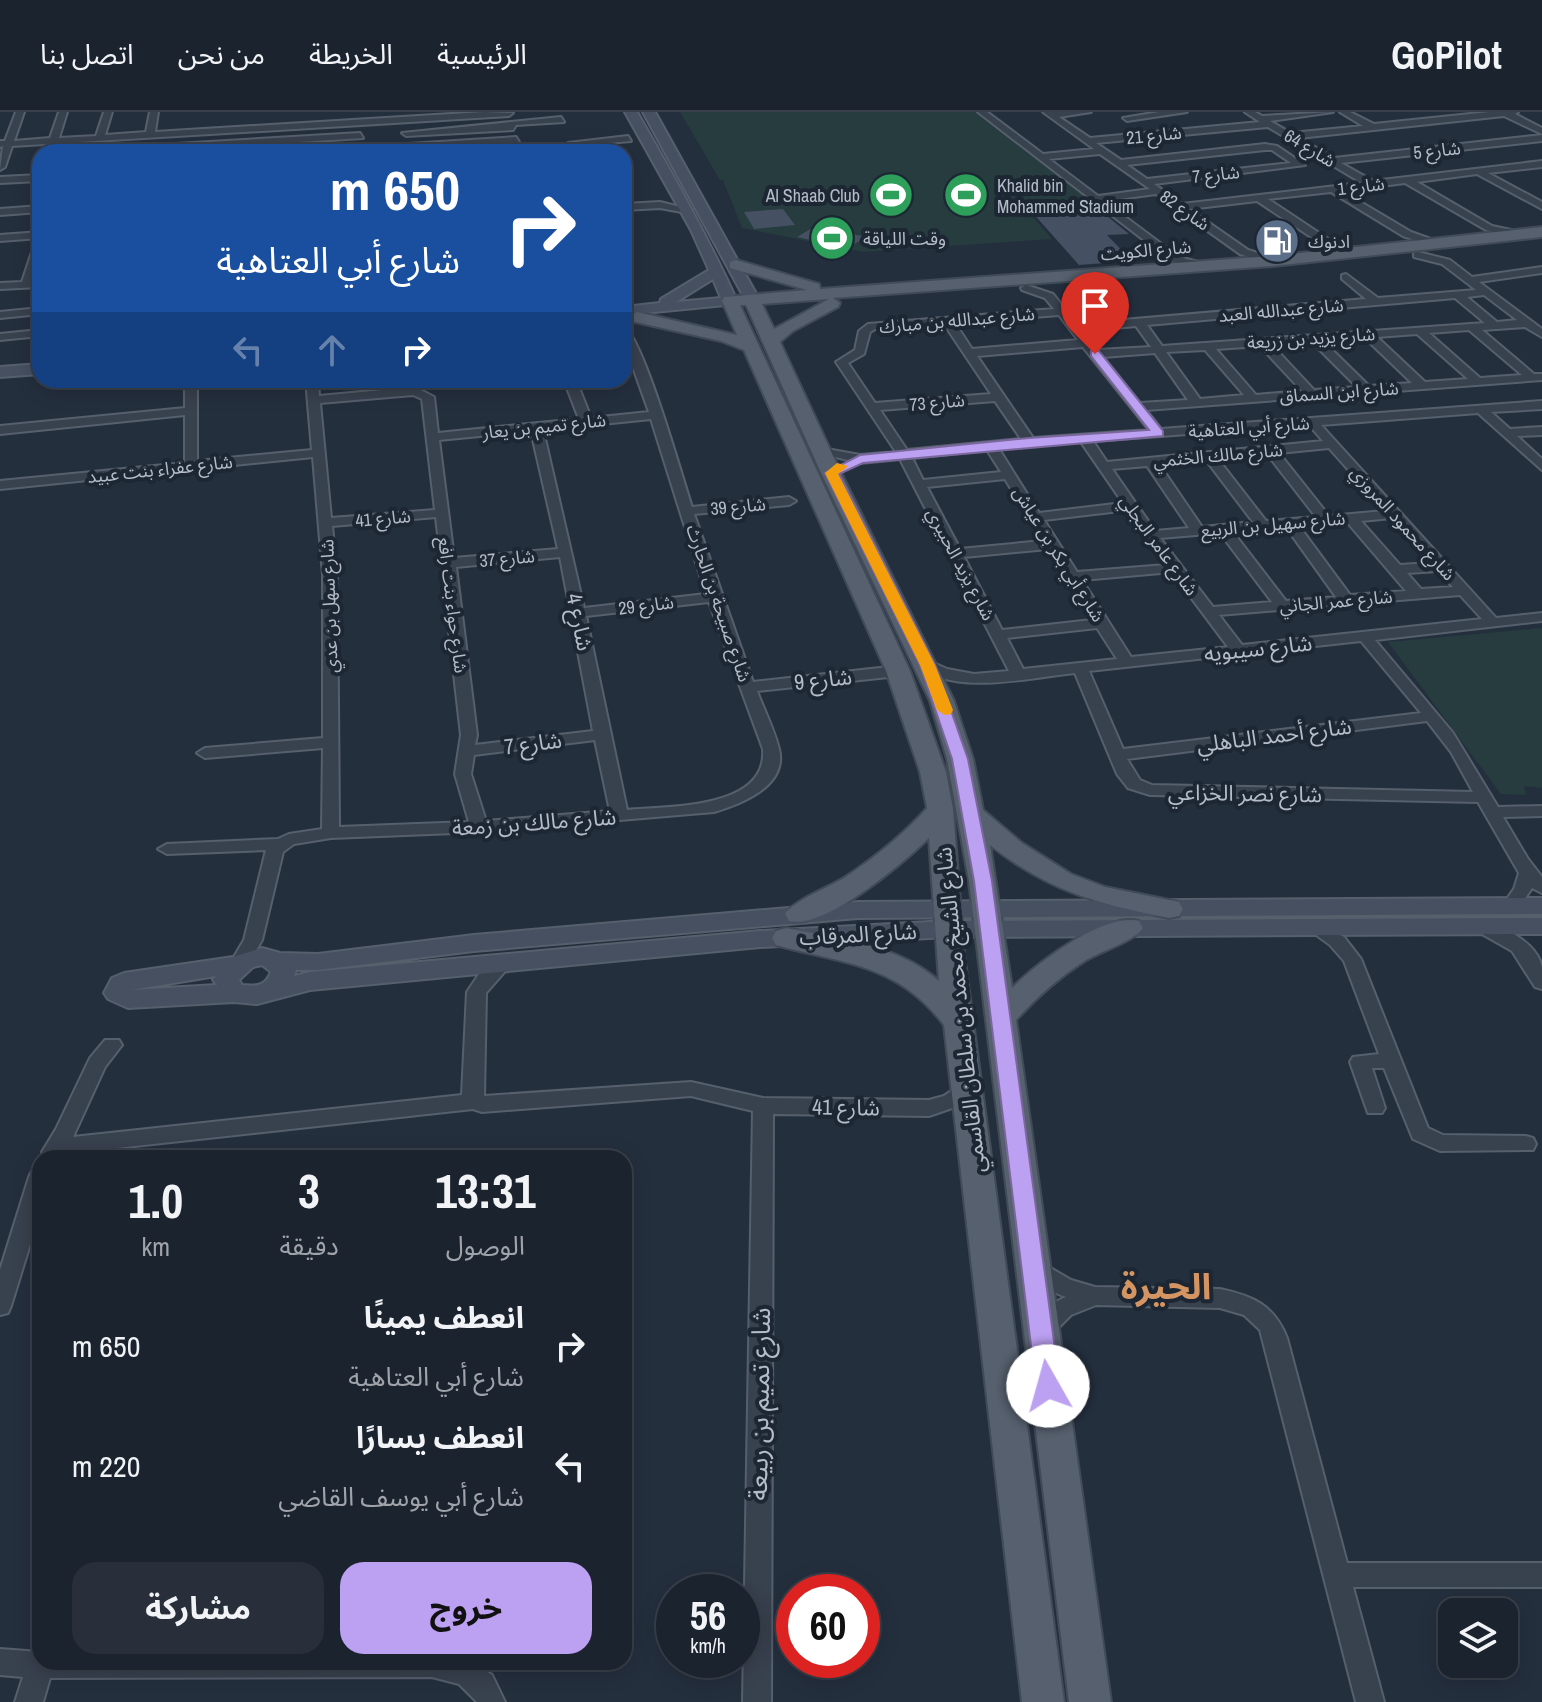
<!DOCTYPE html>
<html lang="ar">
<meta charset="utf-8">
<style>
body{margin:0;font-family:"Archivo Narrow","Noto Sans Arabic",sans-serif;background:#282f3a;color:#f1f3f6;direction:rtl;height:100vh;display:flex;flex-direction:column;font-size:30px;white-space:nowrap}
*{box-sizing:border-box;margin:0}
p{font-size:26px;color:#a0a4aa}
.icon{flex:none;width:44px;height:44px;fill:none;stroke:currentColor;stroke-width:2;stroke-linecap:round;stroke-linejoin:round}
.map{position:relative;flex:1;overflow:hidden;direction:ltr}
.sheet{position:absolute;left:32px;top:1038px;width:600px;height:520px;display:flex;flex-direction:column;background:#1b232e;border-radius:24px;box-shadow:0 4px 20px #0003,0 0 0 2px #39404a;direction:rtl}
.sheet>*{flex:none}
.guide{position:absolute;left:32px;top:32px;width:600px;height:244px;border-radius:24px;box-shadow:0 4px 20px #0003,0 0 0 2px #39404a;direction:rtl;background:#1a4fa0;color:#fff;overflow:hidden}
.buttons{position:absolute;left:1438px;top:1486px;display:grid;gap:16px}
.buttons a{display:grid;place-items:center;width:80px;height:80px;border-radius:16px;background:#1b232e;box-shadow:0 4px 20px #0003,0 0 0 2px #39404a;font-size:40px}
.speed{position:absolute;left:656px;top:1462px;display:flex;gap:16px;font-size:40px;font-weight:700;text-align:center}
.speed>*{display:grid;place-content:center;width:104px;height:104px;border-radius:50%;background:#1b232e;box-shadow:0 4px 20px #0003,0 0 0 2px #39404a;line-height:1}
.speed small{font-size:20px;font-weight:400}
.speed .limit{border:12px solid #d22;background:#fff;color:#111}
.pin{position:absolute;display:grid;place-items:center;width:68px;height:68px;color:#fff;margin:-82px -34px;border-radius:50% 50% 50% 0;rotate:-45deg;box-shadow:0 0 8px #0007}
.pin .icon{rotate:45deg}
.me{position:absolute;width:88px;margin:-44px;rotate:353deg;stroke-linejoin:round;filter:drop-shadow(0 0 6px #0008)}
.turn{display:flex;align-items:center;gap:28px;height:168px;padding:0 40px;font-size:36px}
.turn .icon{width:104px;height:104px;stroke-width:2.5}
.turn b{display:block;font-size:56px;line-height:68px}
.lanes{display:flex;align-items:center;height:76px;padding:0 40px;background:#0003;justify-content:center;gap:40px;direction:ltr}
.lanes .off{opacity:.35}
.eta{display:flex;justify-content:space-evenly;align-items:center;height:136px;text-align:center}
.eta b{font-size:48px;font-weight:700;line-height:56px}
.button{display:flex;gap:16px;margin-top:auto;padding:16px 40px}
.button a{flex:1;height:92px;border-radius:24px;background:#bca0f2;color:#111;font-size:32px;font-weight:700;line-height:92px;text-align:center}
.button a+a{background:#282f3a;color:#f1f3f6}
ul{padding:0;list-style:none}
li{display:flex;align-items:center;gap:24px;height:120px;padding:0 40px}
li div{flex:1}
li b{display:block;font-size:30px}
li em{font-style:normal}
header{display:flex;align-items:center;gap:48px;box-sizing:border-box;height:112px;padding:0 40px;background:#1b232e;border-bottom:2px solid #39404a}
header strong{font-size:38px}
nav{display:flex;gap:44px;margin-inline-start:auto;font-size:28px}
.map>svg:first-child{display:block}
</style>
<header>
<strong>GoPilot</strong>
<nav><a>الرئيسية</a><a>الخريطة</a><a>من نحن</a><a>اتصل بنا</a></nav>
</header>
<div class="map">
<svg width="1542" height="1590" viewBox="0 0 1542 1590">
<rect width="100%" height="100%" fill="#242f3e"/>
<g fill="#263c3f">
<polygon points="680,0 975,0 1097,93 1027,98 1052,127 863,140 742,116 723,68 720,68"/>
<polygon points="1542,516 1542,676 1524,674 1526,683 1501,682 1388,530"/>
</g>
<g fill="#455162">
<polygon points="1096,95 1129,122 1107,123 1132,149 1079,153 1031,99"/>
<polygon points="783,97 795,113 754,117 744,100"/>
<polygon points="814,115 821,115 866,125 848,136 797,125"/>
</g>
<g fill="none" stroke-linecap="round" stroke-linejoin="round">
<g stroke="#565f6c" stroke-width="4">
<g id="minor">
<polygon points="16,0 24,0 14,29 50,26 59,0 67,0 59,26 96,24 104,0 112,0 105,23 146,20 150,0 158,0 155,20 484,0 513,1 509,4 12,34 5,55 0,58 3,34 0,35 0,29 5,29"/>
<path d="M978 0H987L1043 42 1094 37 1043 0H1091L1059 5 1090 26 1260 10 1245 0H1255L1262 4 1333 0 1270 9 1291 21 1363 14 1340 0H1350L1374 12 1490 0H1518L1515 2 1542 16V22L1504 4 1299 26 1334 46 1542 23V29L1341 51 1373 69 1542 49V55L1488 61 1542 90V97L1477 62 1417 70 1492 114 1526 121 1527 123 1522 126 1486 118 1405 71 1342 79 1411 120 1442 131V135L1438 136 1403 124 1331 80 1268 87 1334 131 1363 139V143L1359 144 1326 135 1257 89 1189 97 1248 138 1276 147V151L1272 152 1240 142 1156 82 1104 89 1179 145 1206 152 1207 154 1202 157 1171 149ZM1268 15 1362 71 1182 92 1154 72 1305 53 1277 34 1265 32 1121 48 1096 31ZM1265 38H1272L1291 51 1147 67 1127 53ZM1100 42 1150 77 1098 84 1049 47Z"/>
<polygon points="1159,0 1187,0 1127,9 1123,6"/>
<polygon points="561,5 564,10 516,13 513,18 406,24 402,21"/>
<polygon points="360,21 363,26 136,40 104,39 108,36"/>
<polygon points="628,24 631,29 572,34 568,31"/>
<polygon points="516,25 519,30 408,38 404,35 408,32"/>
<polygon points="360,35 363,40 324,40 328,37"/>
<polygon points="40,63 40,69 0,71 0,65"/>
<polygon points="660,90 692,98 687,101 660,96 624,98 624,92"/>
<polygon points="40,94 40,100 0,103 0,97"/>
<polygon points="40,120 40,126 0,129 0,123"/>
<polygon points="40,128 40,146 32,169 40,169 40,175 0,177 0,171 22,170 35,131"/>
<path d="M1418 140 1450 148 1472 165 1542 155V161L1479 170 1542 217V225L1525 215 1482 218 1534 262H1542V268L1146 298 1161 317 1542 289V297L1491 300 1510 317 1542 315V323L1517 324 1542 347V358L1478 301 1321 313 1496 506 1542 501V509L1375 528 1453 621 1498 695 1542 694V704L1503 705 1528 747 1542 765V781L1532 776 1517 798 1511 800 1502 794 1514 777 1519 761 1478 690 1150 683 1128 676 1117 662 1075 561C1033 565 952 585 919 553L927 548 947 557 974 562 1009 559 900 347 860 351 815 340 821 336 860 343 896 340 836 250 855 238 859 219 868 212 1054 197 1045 186 1022 178 1021 176 1026 173 1053 182 1077 212 1366 187 1342 167V163L1346 162 1378 186 1476 178 1442 152 1414 145V141ZM1484 183 1517 208 1497 210 1467 185ZM1455 186 1485 211 1162 234 1147 213ZM1059 203 1078 228 972 237 955 211ZM944 212 991 282 875 291 848 251 864 242 870 220 875 217ZM1136 214 1151 235 1098 238 1082 219ZM1469 218 1522 263 1480 266 1429 221ZM1417 222 1468 267 1425 270 1377 225ZM1365 226 1412 271 1369 274 1323 229ZM1312 230 1357 275 1314 278 1272 233ZM1260 234 1302 279 1256 283 1216 237ZM1083 235 1149 318 1033 326 977 244ZM1205 238 1244 283 1200 287 1166 240ZM1155 241 1188 288 1140 291 1103 245ZM995 289 1021 327 907 338 880 298ZM1309 313 1323 329 1107 350 1093 329ZM1081 330 1123 391 1039 401 999 337ZM1329 336 1385 399 1329 404 1279 341ZM987 338 1001 360 923 368 912 346ZM1267 342 1316 405 1266 409 1218 347ZM1206 348 1253 410 1202 415 1159 352ZM1147 354 1189 416 1155 419 1112 357ZM1005 367 1043 429 960 437 927 375ZM1128 398 1166 453 1077 460 1044 408ZM1392 406 1431 451 1400 453 1361 409ZM1347 410 1406 479 1350 483 1299 414ZM1286 415 1336 485 1286 489 1233 420ZM1220 421 1272 490 1213 495 1160 426ZM1048 437 1092 508 1002 518 964 445ZM1438 459 1453 475 1421 477 1407 461ZM1172 460 1228 535 1131 545 1082 468ZM1460 483 1482 507 1242 533 1219 503ZM1097 516 1117 547 1023 557 1007 526ZM1361 529 1421 601 1123 637 1089 559ZM1427 609 1451 640 1473 680 1152 673 1140 668 1127 647Z"/>
<polygon points="40,196 40,202 0,206 0,200"/>
<path d="M624 215C643 225 682 365 692 395L789 385 796 389 789 393 694 402 753 570 898 554 906 559 898 564 757 579C764 598 774 617 779 637 788 674 741 692 714 700L479 720 331 726 294 732 283 740 262 828 247 854H233L231 850 244 828 266 738 167 742 158 737 167 732 278 727 289 722 322 717 323 636 205 646 197 641 205 636 323 626V463L313 345 0 377V369L185 351V303L0 322V314L185 296V268H197V349L312 338 306 268H318L319 284 415 275 434 285 438 321 579 307 564 268H576L591 306 649 300 624 230ZM413 283 422 287 435 398 331 406 320 291ZM651 307 706 482 584 496 543 318ZM531 319 558 437 454 446 439 328ZM436 405 461 623 455 662 469 710 339 715 337 463 332 414ZM560 445 593 619 475 633 477 623 456 455ZM709 490 763 637C768 698 667 694 627 698L586 504ZM595 628 610 699 486 709 471 662 474 643Z"/>
<polygon points="40,218 40,224 0,228 0,222"/>
<path d="M1481 808C1503 814 1538 831 1542 856 1542 863 1542 870 1542 877L1535 875 1512 839 1475 818 1472 814 1475 810Z"/>
<polygon points="1314,809 1344,825 1361,847 1428,1016 1443,1023 1526,1024 1533,1026 1536,1032 1533,1038 1440,1039 1413,1027 1384,956 1372,956 1385,996 1382,1001 1368,1001 1350,950 1353,945 1379,942 1344,849 1330,833 1305,815"/>
<polygon points="504,844 513,850 486,881 484,984 691,970 763,986 929,988 944,984 966,969 973,971 976,976 958,994 929,1004 773,1002 771,1590 743,1590 753,999 691,984 482,1000 473,997 62,1042 58,1046 45,1046 42,1040 56,1017 90,946 105,928 119,928 122,933 105,955 73,1025 462,983 467,880 481,859"/>
<polygon points="40,1057 40,1100 11,1194 8,1201 0,1203 0,1158 29,1065 32,1059"/>
<path d="M1035 1147 1071 1168 1095 1175 1220 1177C1253 1184 1274 1193 1287 1226L1347 1451H1542V1475H1353L1384 1590H1356L1260 1218 1244 1203 1220 1196 1096 1193 1071 1203 1049 1225 1041 1228 1033 1225 1029 1218C1036 1204 1051 1191 1066 1185 1050 1179 1032 1171 1024 1156L1027 1150Z"/>
<polygon points="0,1537 40,1540 40,1550 472,1550 492,1563 505,1590 477,1590 459,1572 432,1565 50,1566 43,1590 15,1590 23,1565 0,1563"/>
</g>
</g>
<g stroke="#565f6c" stroke-width="4">
<g id="secondary">
<path d="M625 0H637C673 63 708 125 737 189L735 192 624 203V195L660 191 661 187 709 158 691 118ZM713 167 721 186 676 190Z"/>
<polygon points="643,0 655,0 759,187 757,190 752,191 745,187"/>
<polygon points="40,252 40,262 0,265 0,255"/>
<path d="M1542 786V802L858 806 474 839 318 858H296L294 864 310 860 760 819 948 809 1542 806V822L948 825 760 835 310 878 257 892 234 890 128 896 108 887 104 881 112 866 124 861 233 845 262 836 280 841 318 842 474 823 858 790ZM262 853 271 860C265 875 256 874 242 873L239 868 253 855ZM216 864 213 868 217 873 131 878Z"/>
</g>
</g>
<g stroke="#414a57" stroke-width="4">
<path id="primary" d="M1542 115V125L1273 154 833 186 840 191 838 195 793 219 780 230 841 361 954 589 973 647 983 698 1022 731 1071 762 1105 775 1179 790 1183 797 1179 804 1169 806C1098 792 1048 779 990 733L1012 876C1036 852 1103 800 1139 809L1143 816C1135 829 1098 840 1083 850 1058 866 1036 886 1016 908L1111 1590H1069L969 769 947 647 930 589 821 361 746 193H740L910 559 946 660 953 697 964 842 1064 1590H1022L944 913C897 851 844 852 776 833L772 826 776 819 786 816C837 826 899 833 939 869L929 726C903 751 825 818 789 809L785 802C793 789 829 775 844 766 874 746 903 723 927 696L920 660 886 559 744 238 721 229 631 209 629 205 637 200 737 223 722 189 724 185 807 178 730 156V150L736 148 819 172 820 177 1273 144ZM829 187 774 217 762 192Z"/>
</g>
<use href="#minor" fill="#38414e" fill-rule="evenodd"/>
<use href="#secondary" fill="#465061" fill-rule="evenodd"/>
<use href="#primary" fill="#56606e" fill-rule="evenodd"/>
</g>
<polygon fill="#bca0f2" stroke="#7a689d" stroke-width="2" points="1091,239 1099,239 1163,319 1163,324 863,351 839,362 935,553 968,647 992,769 1060,1274 1057,1281 1048,1284 1040,1281 1036,1274 974,769 952,647 920,553 825,361 860,343 1029,326 1149,318 1091,244"/>
<polygon fill="#f59e0b" points="837,351 848,354 838,362 935,553 953,598 951,602 945,603 937,598 920,553 825,361"/>
<defs>
<g id="stadium-disc" transform="scale(2.3)"><circle r="9.5" fill="#2e9e5b" stroke="#1d2633"/><path d="M0-5a6.5 5 0 1 0 0 10a6.5 5 0 1 0 0-10ZM-3.5-1.8h7v3.6h-7Z" fill="#fff"/></g>
<g id="fuel-disc" transform="scale(2.3)"><circle r="9.5" fill="#5c6f8a" stroke="#1d2633"/><path d="M-5.5-6h7V0h2V4h1.3V-2.5L3-4.5l.8-.8L6-3V5H2.5V1h-1V6h-7ZM-4.2-4.7v3.2H.2V-4.7Z" fill="#fff"/></g>
</defs>
<g fill-rule="evenodd">
<use href="#stadium-disc" x="891" y="83"/>
<use href="#stadium-disc" x="966" y="83"/>
<use href="#stadium-disc" x="832" y="126"/>
<use href="#fuel-disc" x="1277" y="129"/>
</g>
<g text-anchor="middle" dominant-baseline="central" stroke-width="8" stroke-linejoin="round" paint-order="stroke">
<g font-size="18" fill="#b4bcc9" stroke="#1d2633">
<text transform="translate(1154 23) rotate(-6)">شارع 21</text>
<text transform="translate(1310 36) rotate(31)">شارع 64</text>
<text transform="translate(1437 38) rotate(-6)">شارع 5</text>
<text transform="translate(1216 62) rotate(-6)">شارع 7</text>
<text transform="translate(1361 74) rotate(-7)">شارع 1</text>
<text transform="translate(1185 98) rotate(35)">شارع 82</text>
<text transform="translate(1146 138) rotate(-5)">شارع الكويت</text>
<text transform="translate(1281 198) rotate(-5)">شارع عبدالله العبد</text>
<text transform="translate(957 208) rotate(-5)">شارع عبدالله بن مبارك</text>
<text transform="translate(1311 226) rotate(-4)">شارع يزيد بن زريعة</text>
<text transform="translate(1339 280) rotate(-4)">شارع ابن السماق</text>
<text transform="translate(937 290) rotate(-5)">شارع 73</text>
<text transform="translate(544 314) rotate(-6)">شارع تميم بن يعار</text>
<text transform="translate(1249 315) rotate(-4)">شارع أبي العتاهية</text>
<text transform="translate(1218 343) rotate(-5)">شارع مالك الخثمي</text>
<text transform="translate(160 357) rotate(-6)">شارع عفراء بنت عبيد</text>
<text transform="translate(738 394) rotate(-5)">شارع 39</text>
<text transform="translate(383 406) rotate(-5)">شارع 41</text>
<text transform="translate(1403 411) rotate(48)">شارع محمود المروزي</text>
<text transform="translate(1273 412) rotate(-5)">شارع سهيل بن الربيع</text>
<text transform="translate(1159 433) rotate(54)">شارع عامر البجلي</text>
<text transform="translate(1059 442) rotate(58)">شارع أبي بكر بن عياش</text>
<text transform="translate(507 446) rotate(-5)">شارع 37</text>
<text transform="translate(961 452) rotate(62)">شارع يزيد الحبيري</text>
<text transform="translate(1336 489) rotate(-5)">شارع عمر الجاني</text>
<text transform="translate(719 491) rotate(71)">شارع صبيحة بن الحارث</text>
<text transform="translate(453 493) rotate(83)">شارع حواء بنت رافع</text>
<text transform="translate(646 493) rotate(-7)">شارع 29</text>
<text transform="translate(329 494) rotate(-92)">شارع سهل بن عدي</text>
</g>
<g font-size="18" fill="#b4bcc9" stroke="#1d2633" text-anchor="start">
<text x="997" y="73">Khalid bin<tspan x="997" dy="21">Mohammed Stadium</tspan></text>
<text x="860" y="83" text-anchor="end">Al Shaab Club</text>
<text x="863" y="126">وقت اللياقة</text>
<text x="1308" y="129">ادنوك</text>
</g>
<g font-size="22" fill="#b4bcc9" stroke="#1d2633">
<text transform="translate(580 510) rotate(78)">شارع 4</text>
<text transform="translate(1258 536) rotate(-6)">شارع سيبويه</text>
<text transform="translate(823 567) rotate(-6)">شارع 9</text>
<text transform="translate(1274 623) rotate(-7)">شارع أحمد الباهلي</text>
<text transform="translate(533 631) rotate(-7)">شارع 7</text>
<text transform="translate(1245 681) rotate(1)">شارع نصر الخزاعي</text>
<text transform="translate(534 710) rotate(-4)">شارع مالك بن زمعة</text>
<text transform="translate(858 822) rotate(-3)">شارع المرقاب</text>
<text transform="translate(960 898) rotate(-96)">شارع الشيخ محمد بن سلطان القاسمي</text>
<text transform="translate(846 995) rotate(1)">شارع 41</text>
</g>
<g font-size="26" fill="#b4bcc9" stroke="#1d2633">
<text transform="translate(759 1292) rotate(-89)">شارع تميم بن ربيعة</text>
</g>
<g font-size="36" font-weight="bold" fill="#d59563" stroke="#1d2633">
<text x="1166" y="1174">الحيرة</text>
</g>
</g>
</svg>
<div class="buttons">
<a><svg class="icon" aria-label="layers" viewBox="0 0 24 24"><path d="M12 4l9 5-9 5-9-5zM3 14l9 5 9-5"/></svg></a>
</div>
<div class="speed"><div>56<small>km/h</small></div><div class="limit">60</div></div>
<div class="pin" style="left:1095px;top:242px;background:#d93025"><svg class="icon" aria-label="arrive" viewBox="0 0 24 24"><path d="M6 21V4h12l-3 4 3 4H6"/></svg></div>
<svg class="me" style="left:1048px;top:1274px" viewBox="-20 -20 40 40"><circle r="19" fill="#fff"/><path d="M0-13L10 11 0 6-10 11z" fill="#bca0f2"/></svg>
<div class="guide">
<div class="turn"><svg class="icon" aria-label="right" viewBox="0 0 24 24"><path d="M7 20v-9h11M14 6l5 5-5 5"/></svg><div><b>650 m</b>شارع أبي العتاهية</div></div>
<div class="lanes"><svg class="icon off" aria-label="left" viewBox="0 0 24 24"><path d="M17 20v-9H6M10 6l-5 5 5 5"/></svg><svg class="icon off" aria-label="ahead" viewBox="0 0 24 24"><path d="M12 20V5M6 11l6-6 6 6"/></svg><svg class="icon" aria-label="right" viewBox="0 0 24 24"><path d="M7 20v-9h11M14 6l5 5-5 5"/></svg></div>
</div>
<section class="sheet">
<div class="eta">
<div><b>13:31</b><p>الوصول</p></div>
<div><b>3</b><p>دقيقة</p></div>
<div><b>1.0</b><p>km</p></div>
</div>
<ul>
<li><svg class="icon" aria-label="right" viewBox="0 0 24 24"><path d="M7 20v-9h11M14 6l5 5-5 5"/></svg><div><b>انعطف يمينًا</b><p>شارع أبي العتاهية</p></div><em>650 m</em></li>
<li><svg class="icon" aria-label="left" viewBox="0 0 24 24"><path d="M17 20v-9H6M10 6l-5 5 5 5"/></svg><div><b>انعطف يسارًا</b><p>شارع أبي يوسف القاضي</p></div><em>220 m</em></li>
</ul>
<div class="button"><a>خروج</a><a>مشاركة</a></div>
</section>
</div>
